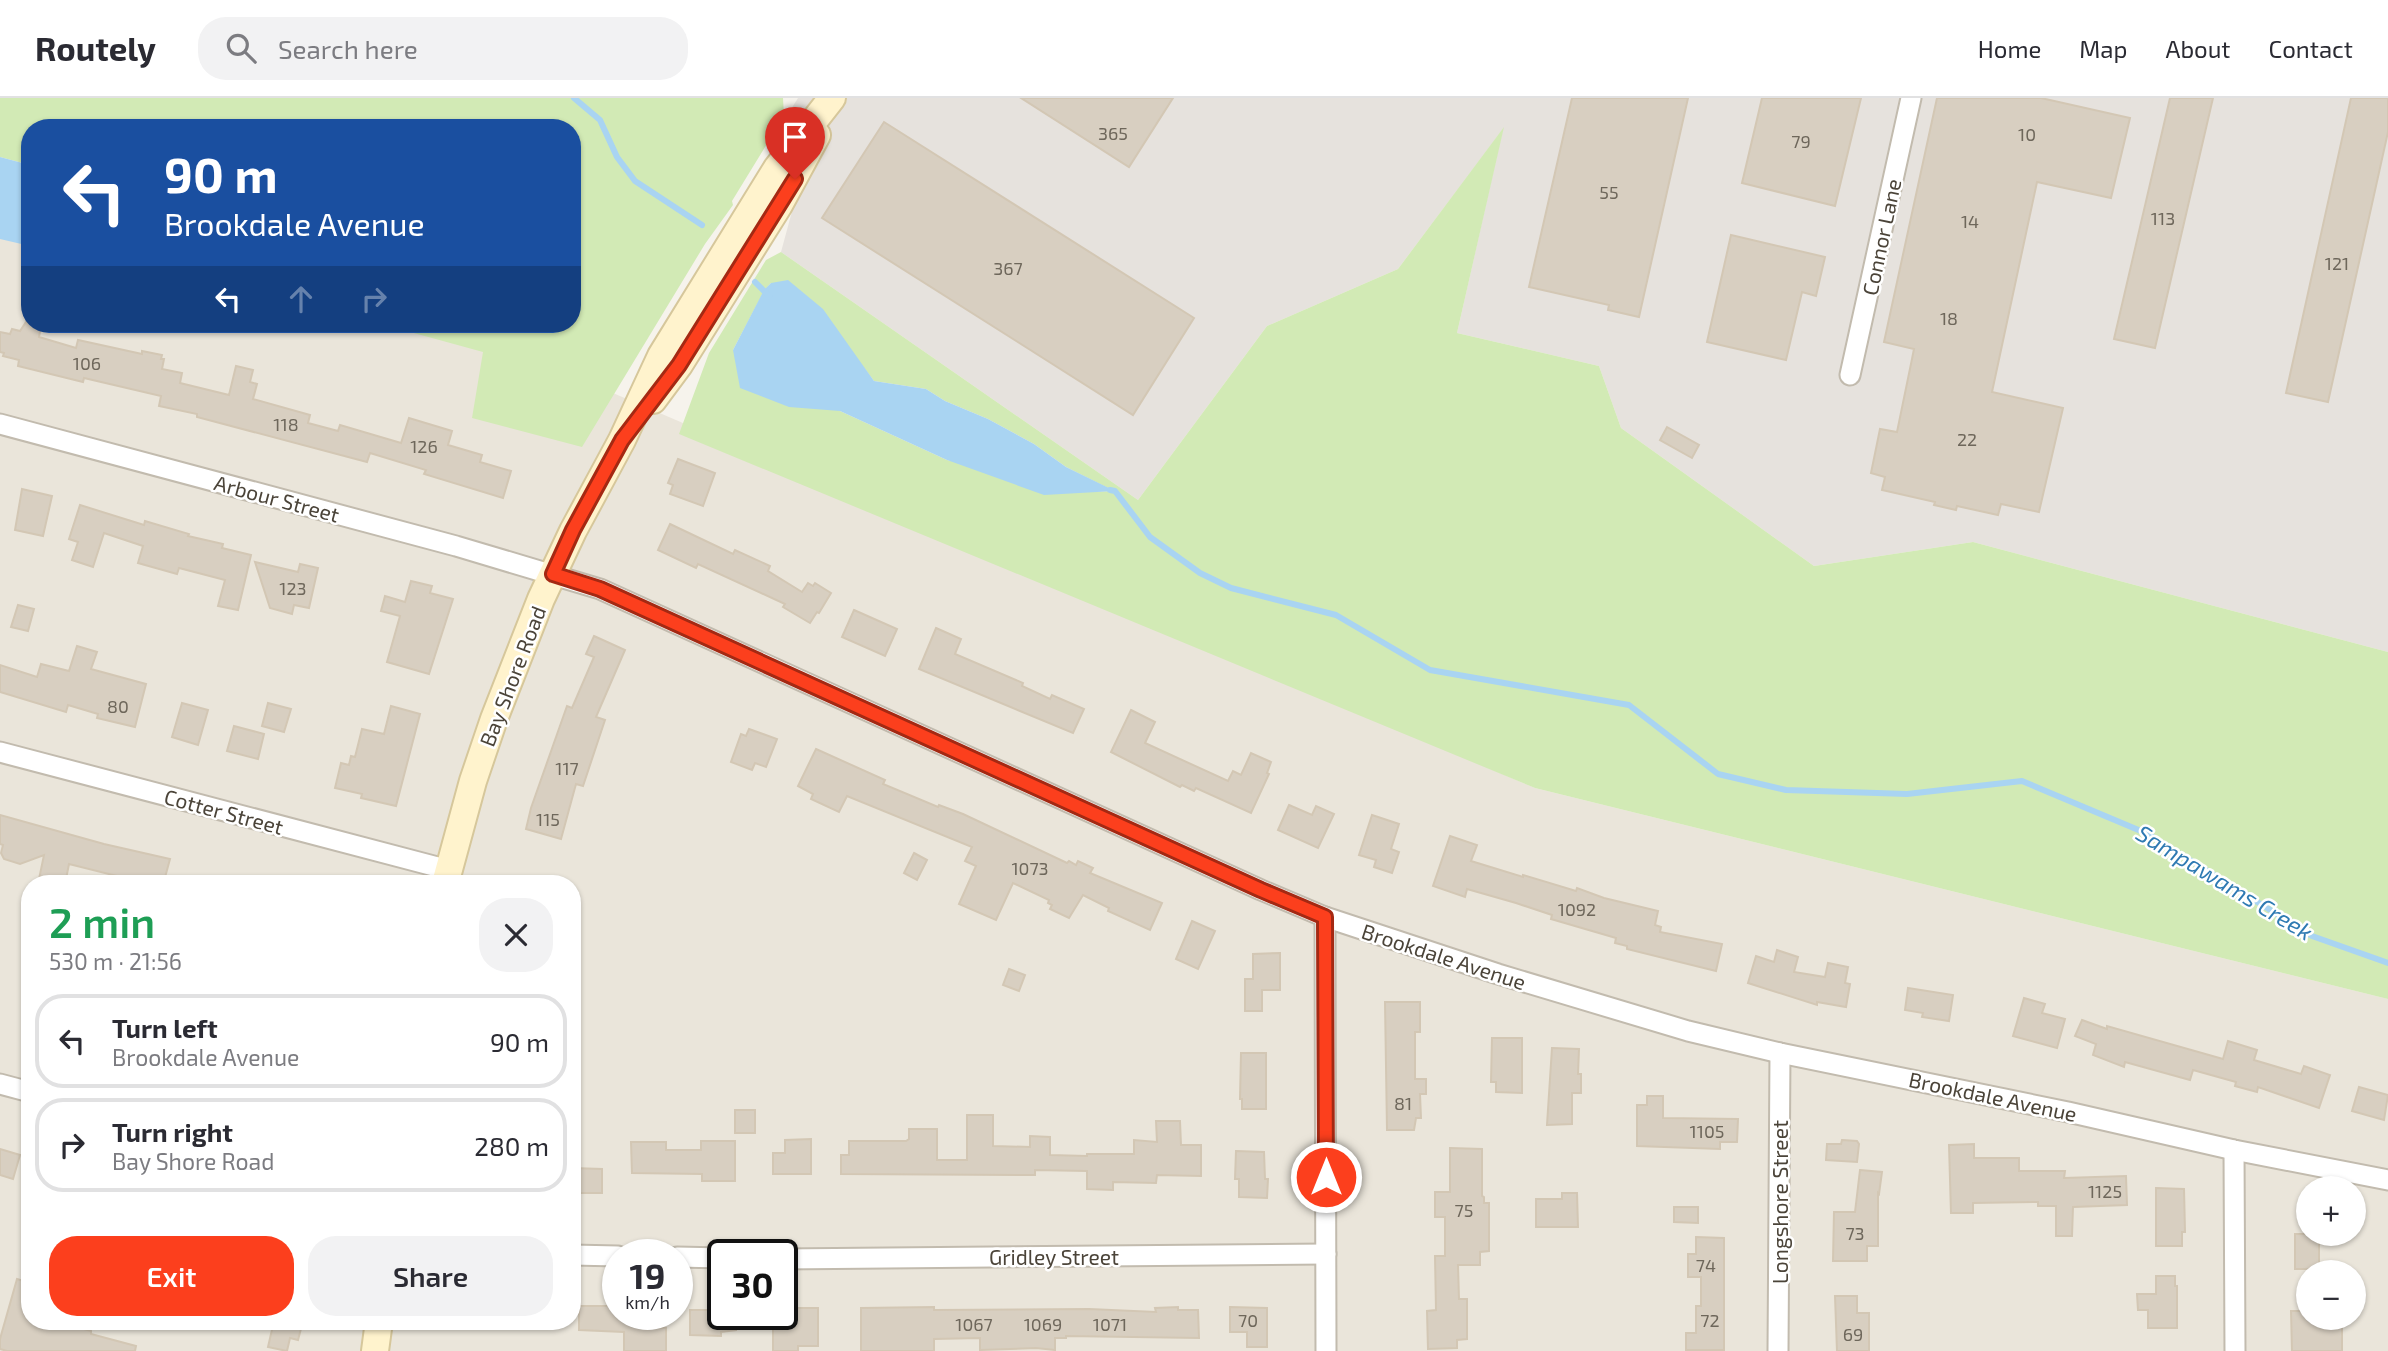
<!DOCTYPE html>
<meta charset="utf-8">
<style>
body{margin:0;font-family:"Exo 2",sans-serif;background:#f2f2f3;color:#2b2b33;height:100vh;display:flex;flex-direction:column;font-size:26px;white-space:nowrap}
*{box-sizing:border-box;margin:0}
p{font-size:23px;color:#7c7c81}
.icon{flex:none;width:38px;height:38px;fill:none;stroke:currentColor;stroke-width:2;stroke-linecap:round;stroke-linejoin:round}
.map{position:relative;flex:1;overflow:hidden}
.panel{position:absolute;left:21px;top:777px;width:560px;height:455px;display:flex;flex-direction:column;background:#fff;border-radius:28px;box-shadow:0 2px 5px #0004}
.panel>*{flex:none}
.banner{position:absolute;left:21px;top:21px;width:560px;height:214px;border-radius:28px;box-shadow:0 2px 5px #0004;background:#1a4fa0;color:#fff;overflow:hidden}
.tools{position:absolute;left:2296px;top:1078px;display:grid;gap:14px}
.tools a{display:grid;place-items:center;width:70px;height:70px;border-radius:50%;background:#fff;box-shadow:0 2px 5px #0004;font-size:35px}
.speed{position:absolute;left:602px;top:1141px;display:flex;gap:14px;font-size:35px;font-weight:700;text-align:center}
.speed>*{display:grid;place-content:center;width:91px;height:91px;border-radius:50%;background:#fff;box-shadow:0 2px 5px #0004;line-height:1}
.speed small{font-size:18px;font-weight:400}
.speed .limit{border:4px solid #111;border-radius:10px;background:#fff;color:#111}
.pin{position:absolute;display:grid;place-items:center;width:60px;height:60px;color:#fff;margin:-72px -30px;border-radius:50% 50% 50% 0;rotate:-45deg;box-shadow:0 0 7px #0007}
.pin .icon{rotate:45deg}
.me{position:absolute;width:77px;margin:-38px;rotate:0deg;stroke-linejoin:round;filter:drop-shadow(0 0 5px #0008)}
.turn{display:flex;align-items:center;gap:24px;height:147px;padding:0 28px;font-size:32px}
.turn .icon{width:91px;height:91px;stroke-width:2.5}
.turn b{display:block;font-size:49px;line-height:60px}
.lanes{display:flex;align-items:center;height:66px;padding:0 28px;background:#0003;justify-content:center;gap:35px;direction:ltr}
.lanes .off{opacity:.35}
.round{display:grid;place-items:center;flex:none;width:74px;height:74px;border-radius:28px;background:#f2f2f3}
.headline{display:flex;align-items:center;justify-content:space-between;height:119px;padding:0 28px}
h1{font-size:42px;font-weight:600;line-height:52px;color:#1e9e55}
.button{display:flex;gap:14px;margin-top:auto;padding:14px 28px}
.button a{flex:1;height:80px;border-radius:28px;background:#fc3f1d;color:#fff;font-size:28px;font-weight:600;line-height:80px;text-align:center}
.button a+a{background:#f2f2f3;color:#2b2b33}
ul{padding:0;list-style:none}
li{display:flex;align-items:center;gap:21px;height:94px;margin:0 14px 10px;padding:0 14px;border:4px solid #e1e1e2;border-radius:28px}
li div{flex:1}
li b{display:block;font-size:26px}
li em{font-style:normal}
header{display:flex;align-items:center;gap:42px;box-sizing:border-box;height:98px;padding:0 35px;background:#fff;border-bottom:2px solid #e1e1e2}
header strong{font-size:33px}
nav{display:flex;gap:38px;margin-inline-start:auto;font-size:24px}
.search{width:490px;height:63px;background:#f2f2f3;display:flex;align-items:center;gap:18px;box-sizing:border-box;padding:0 24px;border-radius:28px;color:#7c7c81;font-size:26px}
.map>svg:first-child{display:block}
</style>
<header>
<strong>Routely</strong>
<div class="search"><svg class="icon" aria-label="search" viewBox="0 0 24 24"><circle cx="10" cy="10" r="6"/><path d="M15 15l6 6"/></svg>Search here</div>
<nav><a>Home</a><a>Map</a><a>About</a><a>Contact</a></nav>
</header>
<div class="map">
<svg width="2388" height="1253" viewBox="0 0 2388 1253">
<rect width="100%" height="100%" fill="#f6f3ec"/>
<path fill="#eae5da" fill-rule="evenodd" d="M0 112 30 119V226H452L1535 690 2388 901V1253H0ZM30 786H572V1223H30ZM2308 1090H2354V1136H2308ZM618 1157H677V1216H618ZM723 1157H782V1216H723ZM2308 1174H2354V1220H2308Z"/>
<polygon fill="#e6e2dd" points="798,0 2388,0 2388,554 1973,444 1814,468 1621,330 1599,268 1457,235 1503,31 1398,171 1267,228 1138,402 781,154 804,69 788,16"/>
<g fill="#d2eab5" fill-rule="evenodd">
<polygon points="0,0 783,0 784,18 732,103 733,107 705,146 582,349 472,320 483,254 381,226 572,226 572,30 30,30 30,67 0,59"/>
<path d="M1504 29 1457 235 1599 268 1621 330 1814 468 1973 444 2388 554V901L1535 690 679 336 709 255 766 162 781 154 1138 402 1267 228 1398 171ZM771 185 852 254 874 283 926 291 945 303 988 321 1034 346 1066 369 1114 393 1088 394 947 362 840 313 733 252 764 193Z"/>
</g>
<g fill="#a9d4f2">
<polygon points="0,59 30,67 30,148 0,141"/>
<polygon points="788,182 823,211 874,283 926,291 945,303 988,321 1034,346 1066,369 1115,393 1044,397 947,362 840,313 789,309 740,290 733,252 764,192 771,185"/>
</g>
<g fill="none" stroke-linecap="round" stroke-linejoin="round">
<g stroke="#a9d4f2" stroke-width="6">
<polyline points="574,0 600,22 617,59 635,83 702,127"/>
<polyline points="755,184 769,198"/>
<polyline points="1110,392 1115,393 1150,439 1200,475 1231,490 1336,517 1430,572 1629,607 1718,676 1786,692 1907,696 2022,683 2148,736 2312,838 2388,865"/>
</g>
</g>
<g fill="#d8cfc1" stroke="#d3c7b4" stroke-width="2">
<polygon points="1021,0 1173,0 1129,69"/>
<polygon points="1572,0 1688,0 1639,219 1608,212 1609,207 1529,189"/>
<polygon points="1762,0 1861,0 1835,108 1742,85"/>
<polygon points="1937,0 2041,0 2130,20 2111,100 2037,84 1992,294 2063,310 2039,414 2001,406 1998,417 1957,408 1956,412 1934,407 1935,404 1882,392 1885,379 1871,375 1880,331 1897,334 1912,261 1914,251 1884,244"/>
<polygon points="2170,0 2213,0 2155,250 2114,241"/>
<polygon points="2351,0 2388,0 2388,34 2328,304 2286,295"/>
<polygon points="884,24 1194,220 1133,317 822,120"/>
<polygon points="1731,137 1825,159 1816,198 1802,194 1786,262 1707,244"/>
<polygon points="26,224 41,228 39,239 76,250 78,242 142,256 142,253 162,257 161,261 164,261 162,271 182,275 180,285 229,297 236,268 253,272 250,284 257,286 253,301 310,317 308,325 338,333 340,327 401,345 409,320 452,333 448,347 482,357 480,364 511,373 503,400 424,376 426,372 370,355 367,364 197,319 197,316 159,308 161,298 84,280 83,284 18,268 19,262 3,258 4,255 0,254 0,234 10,236 12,231 20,233"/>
<polygon points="1667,329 1699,347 1692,360 1660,342"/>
<polygon points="678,361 715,375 703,408 670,396 673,387 668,385"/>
<polygon points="22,391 52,398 43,438 15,432"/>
<polygon points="80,407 144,427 145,423 189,436 188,438 223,446 222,450 251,457 238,512 218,508 225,482 179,470 177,476 138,465 143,448 104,435 93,469 72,462 78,444 69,441"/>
<polygon points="670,426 733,456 735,452 770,468 768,473 802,494 808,485 813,488 815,485 831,495 819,515 817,514 810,525 783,509 785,506 698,466 696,470 658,452"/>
<polygon points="255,464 298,474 300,466 318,470 309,510 294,507 292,516 270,510"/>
<polygon points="411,483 432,488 430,495 453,501 429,576 387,564 400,518 381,513 385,498 405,504"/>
<polygon points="18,507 34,511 28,533 11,529"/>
<polygon points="854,512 897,531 885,558 842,539"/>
<polygon points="936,530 961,541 955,556 1023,585 1022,588 1050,601 1052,597 1084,611 1073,635 919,571"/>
<polygon points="594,538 625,552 596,619 605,622 583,688 576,686 561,741 526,731 531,710 567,608 572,610 594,559 586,556"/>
<polygon points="77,548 97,554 91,571 146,586 135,629 97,620 98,616 68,607 66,614 0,594 0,567 37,579 41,566 69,573"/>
<polygon points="182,605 208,612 198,647 172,639"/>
<polygon points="268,605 291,611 284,634 262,628"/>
<polygon points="391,608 420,616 396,708 361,700 362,696 335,690 341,665 349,667 351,658 355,659 362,631 384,636"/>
<polygon points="1131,612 1155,624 1145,645 1228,683 1233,673 1241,677 1251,655 1271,664 1267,675 1269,676 1251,715 1196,690 1194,693 1182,687 1180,689 1111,654"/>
<polygon points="234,628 264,636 258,661 227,653"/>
<polygon points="749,631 777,641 766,669 755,665 752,672 731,664 741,636 746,638"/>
<polygon points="816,651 885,682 883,686 938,709 939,707 963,716 1067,765 1069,763 1076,767 1078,763 1093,770 1090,775 1162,805 1150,832 1108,813 1109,810 1083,797 1069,820 1050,811 1052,807 1048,805 1049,802 1013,785 996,822 959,806 976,768 965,763 972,749 847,698 839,714 811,701 813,696 798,688"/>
<polygon points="1289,707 1312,717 1316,708 1334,716 1318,750 1278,732"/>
<polygon points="0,717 104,746 170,761 164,783 155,781 154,786 149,786 69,766 65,786 38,786 44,757 20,766 4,761 1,755 3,747 0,746"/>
<polygon points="1372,717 1399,726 1391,751 1399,754 1392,775 1374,769 1376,762 1359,757"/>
<polygon points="1450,738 1477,747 1471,763 1523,779 1523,777 1576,793 1577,790 1604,800 1658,813 1655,827 1661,829 1660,834 1722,846 1716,873 1627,851 1627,848 1615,845 1616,840 1551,821 1552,817 1516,805 1467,791 1465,799 1433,788"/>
<polygon points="914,755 927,762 917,782 904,775"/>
<polygon points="1192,823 1215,833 1198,871 1176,861"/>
<polygon points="1777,852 1798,859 1794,874 1825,879 1828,865 1848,869 1845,885 1850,886 1846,909 1817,904 1817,907 1748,885 1756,858 1774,864"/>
<polygon points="1280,855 1280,892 1262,892 1262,913 1245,913 1245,881 1253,881 1253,856"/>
<polygon points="1009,871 1025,877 1019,893 1003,887"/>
<polygon points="1908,890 1953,897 1949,923 1922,919 1923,915 1905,912"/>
<polygon points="2024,900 2045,906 2042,915 2065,921 2057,950 2013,938"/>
<polygon points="1385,904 1420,904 1420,934 1415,934 1415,981 1426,981 1426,996 1420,996 1421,1020 1416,1020 1414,1032 1387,1032"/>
<polygon points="2082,922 2107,931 2107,928 2223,961 2228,943 2257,952 2254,962 2301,976 2304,968 2330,977 2319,1010 2258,989 2257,994 2235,988 2236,984 2193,972 2190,982 2125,964 2124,969 2093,957 2096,946 2075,938"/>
<polygon points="1492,940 1522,940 1522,995 1496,994 1496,984 1491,984"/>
<polygon points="1552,950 1579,951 1578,976 1581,976 1581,995 1572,995 1572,1026 1547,1027"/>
<polygon points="1241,955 1266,955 1266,1011 1242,1011 1242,1001 1240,1001"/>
<polygon points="2359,989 2388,997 2384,1022 2352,1013"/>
<polygon points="1647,998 1663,998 1663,1020 1738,1021 1737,1044 1720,1044 1720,1051 1637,1048 1637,1007 1647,1007"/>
<rect x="735" y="1012" width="20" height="23"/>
<polygon points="967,1017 993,1017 993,1048 1030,1049 1030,1038 1050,1039 1050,1057 1087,1058 1087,1056 1134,1056 1134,1042 1157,1044 1156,1023 1180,1023 1181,1047 1201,1047 1201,1078 1157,1077 1156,1085 1113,1084 1113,1092 1087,1091 1087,1073 1035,1072 1035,1077 841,1076 841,1057 849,1057 849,1043 906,1043 909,1041 909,1031 937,1031 937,1062 967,1062"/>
<polygon points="811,1041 811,1076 773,1076 773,1055 785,1055 785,1042"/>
<polygon points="1842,1042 1857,1043 1859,1046 1857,1064 1826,1062 1827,1046 1841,1046"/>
<polygon points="701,1043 735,1043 735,1083 702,1083 702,1076 632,1075 631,1044 666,1044 666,1052 701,1052"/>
<polygon points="1974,1046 1974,1060 2019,1060 2019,1073 2065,1073 2064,1080 2126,1078 2127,1107 2073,1109 2072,1138 2056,1138 2056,1108 2038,1108 2038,1104 1973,1105 1973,1115 1951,1115 1949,1047"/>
<polygon points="1450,1050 1482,1051 1482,1098 1484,1099 1484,1105 1489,1105 1489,1153 1480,1154 1480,1167 1458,1167 1459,1201 1467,1201 1467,1241 1457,1242 1457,1250 1428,1251 1427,1213 1436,1212 1435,1158 1445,1158 1445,1119 1435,1119 1435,1094 1450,1094"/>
<polygon points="0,1051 20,1057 13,1081 0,1077"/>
<polygon points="1236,1053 1264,1054 1265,1081 1268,1081 1267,1100 1239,1099 1239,1081 1235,1081"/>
<polygon points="572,1070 602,1071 602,1095 572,1095"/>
<polygon points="1860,1072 1882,1074 1879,1096 1878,1095 1878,1148 1867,1148 1867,1163 1833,1163 1834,1114 1855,1114"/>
<polygon points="2156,1090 2184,1091 2185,1134 2182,1134 2182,1148 2156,1148"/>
<polygon points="1562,1095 1577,1095 1578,1129 1536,1129 1536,1101 1562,1101"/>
<polygon points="1674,1109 1698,1109 1698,1125 1674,1124"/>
<rect x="2295" y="1136" width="24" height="35"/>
<polygon points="1696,1139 1724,1140 1724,1252 1686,1252 1686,1235 1696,1235 1696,1208 1701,1208 1701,1179 1688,1179 1688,1156 1696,1156"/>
<polygon points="2156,1178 2175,1178 2175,1188 2177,1188 2177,1230 2148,1230 2148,1212 2138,1212 2137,1196 2156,1196"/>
<polygon points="17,1181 30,1185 30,1223 56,1223 91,1233 91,1236 136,1248 135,1253 7,1253 0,1251 0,1241"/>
<polygon points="1835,1198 1857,1198 1857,1215 1869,1215 1869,1253 1837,1253"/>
<polygon points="579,1208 618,1208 618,1216 637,1216 637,1229 666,1230 666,1253 624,1253 624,1234 579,1232"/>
<polygon points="934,1209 934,1212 1089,1211 1156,1214 1155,1210 1178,1209 1178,1212 1198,1212 1199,1240 1066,1238 1066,1240 1055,1240 1055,1252 1036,1250 980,1252 980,1240 934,1241 934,1253 861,1253 861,1210"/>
<polygon points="1230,1209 1267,1210 1267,1249 1247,1249 1247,1234 1230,1234"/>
<polygon points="782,1210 818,1210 818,1248 798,1248 798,1253 773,1253 773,1216 782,1216"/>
<polygon points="690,1212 723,1212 723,1216 736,1216 736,1232 721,1234 721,1238 690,1237"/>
<polygon points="2291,1213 2308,1213 2308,1220 2321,1220 2321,1227 2342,1227 2342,1253 2292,1253"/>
<polygon points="274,1223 303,1223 298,1242 290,1240 287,1253 268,1249"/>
</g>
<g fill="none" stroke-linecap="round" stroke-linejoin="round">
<g stroke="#c2bbae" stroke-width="23">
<g id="street">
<polyline points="1850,277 1911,0"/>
<polyline points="0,326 456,448 600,491 1261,792 1325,819 1498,876 1688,933 1780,955 2068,1014 2234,1052 2388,1082"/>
<polyline points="0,654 449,772"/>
<polyline points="1325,819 1326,1253"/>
<polyline points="0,986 30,994"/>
<polyline points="2234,1052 2235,1253"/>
<polyline points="572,1157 618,1158"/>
<polyline points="677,1159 723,1160"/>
<polyline points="782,1161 1326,1156"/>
<polyline points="1778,1253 1780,955"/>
</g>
</g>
<g stroke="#d6c79b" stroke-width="30">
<g id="secondary">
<polyline points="653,302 679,267 779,107 817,37"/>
<polyline points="445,786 473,683 494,621 541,501 573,433 622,342 661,258 777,70 832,0"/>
<polyline points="375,1253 379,1223"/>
</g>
</g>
<use href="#street" stroke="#fff" stroke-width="19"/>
<use href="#secondary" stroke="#fff3cd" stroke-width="26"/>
</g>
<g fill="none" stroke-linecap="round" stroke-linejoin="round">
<g stroke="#a42913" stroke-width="18">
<polyline id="route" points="795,81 679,267 622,342 573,432 553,476 600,491 1261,792 1325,819 1326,1079"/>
</g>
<use href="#route" stroke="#fc3f1d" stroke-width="12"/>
</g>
<g text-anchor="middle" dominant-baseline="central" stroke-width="5" stroke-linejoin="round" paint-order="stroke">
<g font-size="18" fill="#6e675b">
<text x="1113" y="35">365</text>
<text x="2027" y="36">10</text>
<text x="1801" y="43">79</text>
<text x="1609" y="94">55</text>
<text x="2163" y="120">113</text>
<text x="1970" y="123">14</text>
<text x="2337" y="165">121</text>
<text x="1008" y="170">367</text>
<text x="1949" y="220">18</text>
<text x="87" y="265">106</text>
<text x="286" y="326">118</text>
<text x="1967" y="341">22</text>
<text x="424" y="348">126</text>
<text x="293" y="490">123</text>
<text x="118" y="608">80</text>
<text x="567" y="670">117</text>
<text x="548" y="721">115</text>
<text x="1030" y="770">1073</text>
<text x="1577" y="811">1092</text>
<text x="1403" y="1005">81</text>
<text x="1707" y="1033">1105</text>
<text x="2105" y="1093">1125</text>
<text x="1464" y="1112">75</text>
<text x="1855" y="1135">73</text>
<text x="1706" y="1167">74</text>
<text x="1248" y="1222">70</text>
<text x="1710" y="1222">72</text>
<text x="974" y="1226">1067</text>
<text x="1043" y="1226">1069</text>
<text x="1110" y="1226">1071</text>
<text x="1853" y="1236">69</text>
</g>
<g font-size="21" fill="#4b4439" stroke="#fff">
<text transform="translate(1881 139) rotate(-78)">Connor Lane</text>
<text transform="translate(277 400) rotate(15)">Arbour Street</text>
<text transform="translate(512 578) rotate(-69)">Bay Shore Road</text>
<text transform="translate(224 713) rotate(15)">Cotter Street</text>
<text transform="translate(1444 858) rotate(18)">Brookdale Avenue</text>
<text transform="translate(1993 998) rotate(12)">Brookdale Avenue</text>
<text transform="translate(1779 1104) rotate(-90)">Longshore Street</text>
<text x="1054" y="1158">Gridley Street</text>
</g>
<g font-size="23" font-style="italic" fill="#2e7ab2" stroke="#fff">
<text transform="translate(2225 784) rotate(31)">Sampawams Creek</text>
</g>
</g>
</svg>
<div class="tools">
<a>+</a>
<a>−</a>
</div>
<div class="speed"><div>19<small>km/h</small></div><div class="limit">30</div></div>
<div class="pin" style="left:795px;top:81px;background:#d93025"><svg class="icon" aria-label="arrive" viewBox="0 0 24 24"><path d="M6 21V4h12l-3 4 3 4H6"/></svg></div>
<svg class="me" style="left:1326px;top:1079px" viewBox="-20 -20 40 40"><circle r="17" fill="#fc3f1d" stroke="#fff" stroke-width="3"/><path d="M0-11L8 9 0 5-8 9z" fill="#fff"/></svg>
<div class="banner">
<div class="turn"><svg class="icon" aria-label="left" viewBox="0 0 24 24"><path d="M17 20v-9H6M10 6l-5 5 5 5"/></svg><div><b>90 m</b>Brookdale Avenue</div></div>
<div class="lanes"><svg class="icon" aria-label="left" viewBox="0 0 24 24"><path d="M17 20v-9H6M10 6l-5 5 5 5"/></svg><svg class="icon off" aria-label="ahead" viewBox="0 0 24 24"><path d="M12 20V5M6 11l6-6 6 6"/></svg><svg class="icon off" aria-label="right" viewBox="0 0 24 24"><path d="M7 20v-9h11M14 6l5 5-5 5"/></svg></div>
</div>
<section class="panel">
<div class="headline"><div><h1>2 min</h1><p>530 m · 21:56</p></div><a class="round"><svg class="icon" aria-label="close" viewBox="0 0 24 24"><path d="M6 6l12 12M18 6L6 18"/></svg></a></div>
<ul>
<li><svg class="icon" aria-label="left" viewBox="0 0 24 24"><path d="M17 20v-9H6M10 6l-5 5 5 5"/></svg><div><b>Turn left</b><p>Brookdale Avenue</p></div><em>90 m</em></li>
<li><svg class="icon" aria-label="right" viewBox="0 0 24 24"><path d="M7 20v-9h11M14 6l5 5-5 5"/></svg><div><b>Turn right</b><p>Bay Shore Road</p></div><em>280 m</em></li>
</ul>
<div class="button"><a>Exit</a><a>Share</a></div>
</section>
</div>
